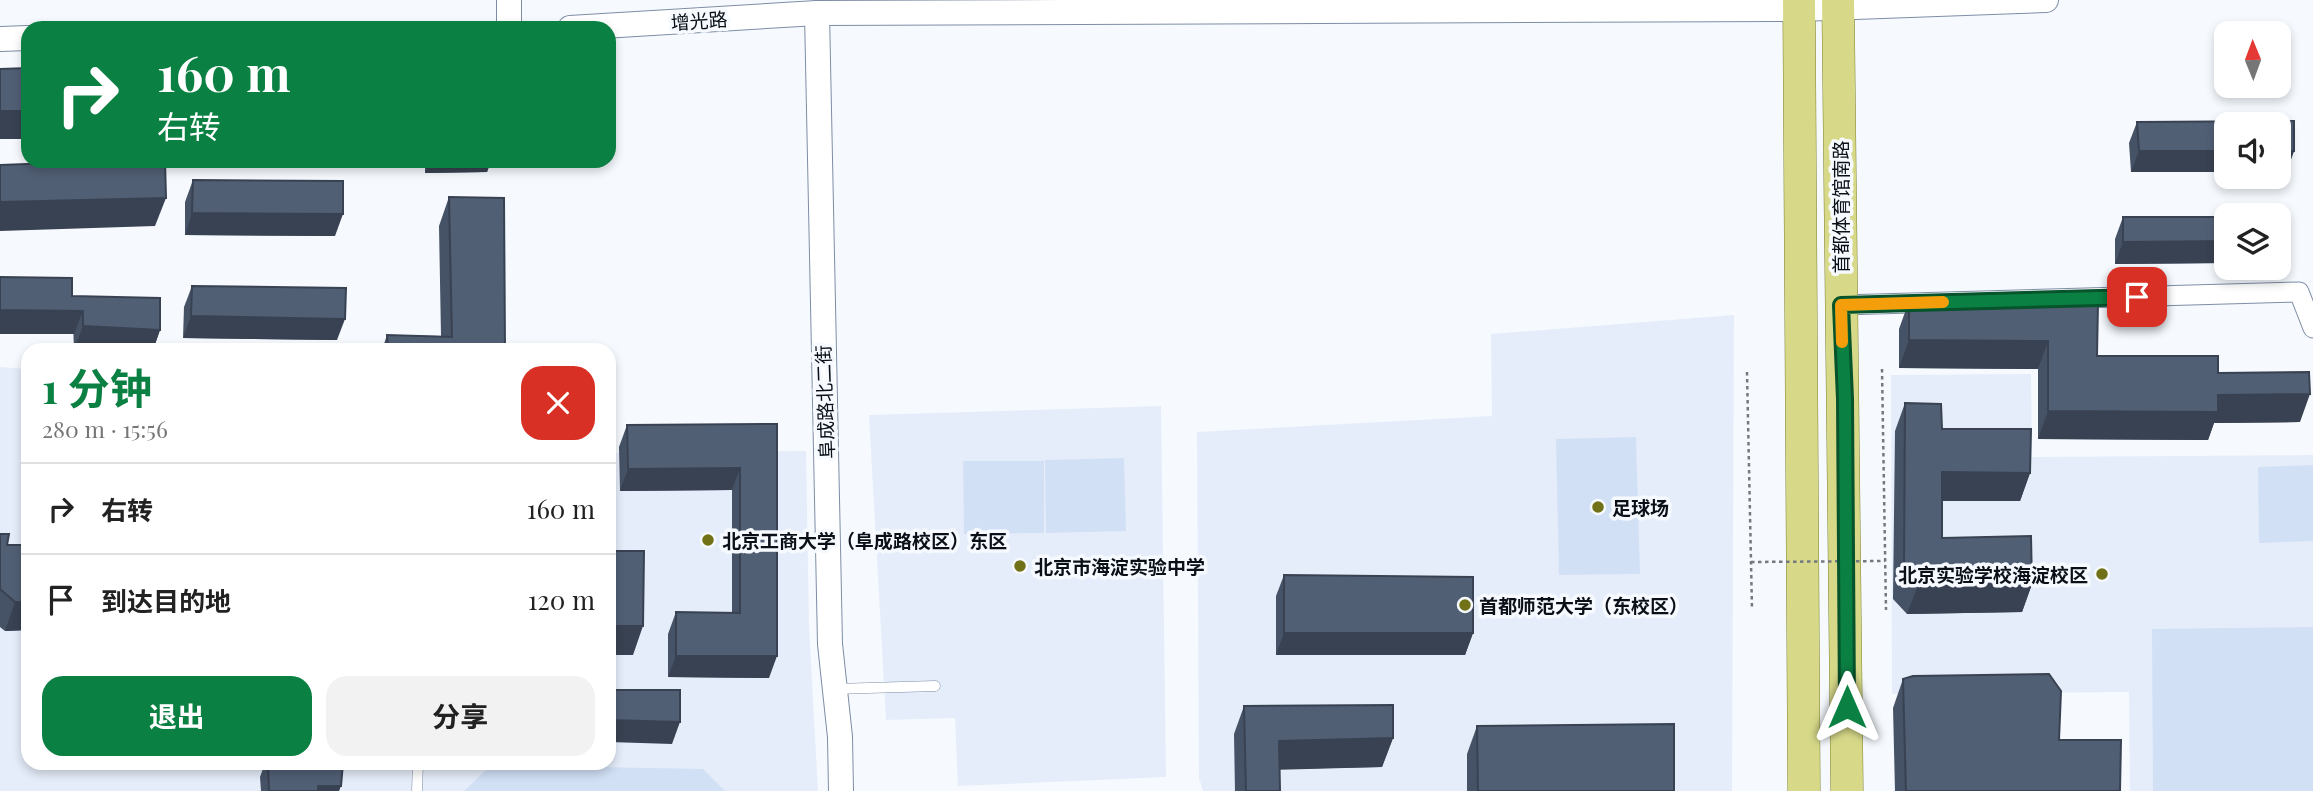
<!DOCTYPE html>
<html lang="zh">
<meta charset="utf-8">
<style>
body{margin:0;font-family:"Playfair Display","Noto Sans SC",serif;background:#f2f2f2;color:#222;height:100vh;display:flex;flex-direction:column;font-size:26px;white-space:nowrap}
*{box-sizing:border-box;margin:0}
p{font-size:23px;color:#767676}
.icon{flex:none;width:38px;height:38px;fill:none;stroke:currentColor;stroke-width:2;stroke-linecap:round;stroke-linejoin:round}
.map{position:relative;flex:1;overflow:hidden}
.sheet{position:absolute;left:21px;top:343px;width:595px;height:427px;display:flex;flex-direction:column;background:#fff;border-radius:21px;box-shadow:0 4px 10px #0003}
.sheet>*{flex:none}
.guide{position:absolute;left:21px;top:21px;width:595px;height:147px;border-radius:21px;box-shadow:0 4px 10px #0003;background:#0b8043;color:#fff;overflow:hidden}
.needle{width:46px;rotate:359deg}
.buttons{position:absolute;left:2214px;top:21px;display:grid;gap:14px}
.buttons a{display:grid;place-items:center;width:77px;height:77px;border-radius:14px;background:#fff;box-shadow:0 4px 10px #0003;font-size:35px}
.pin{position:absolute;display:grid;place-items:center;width:60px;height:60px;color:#fff;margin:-30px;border-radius:14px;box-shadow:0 4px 10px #0006}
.me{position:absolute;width:77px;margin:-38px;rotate:0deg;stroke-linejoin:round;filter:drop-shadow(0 0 5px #0008)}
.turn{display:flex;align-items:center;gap:24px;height:147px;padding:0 21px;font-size:32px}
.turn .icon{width:91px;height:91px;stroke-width:2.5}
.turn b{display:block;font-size:49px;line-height:60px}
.round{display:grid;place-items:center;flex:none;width:74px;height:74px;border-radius:21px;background:#f2f2f2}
.overview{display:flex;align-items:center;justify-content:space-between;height:119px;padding:0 21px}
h1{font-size:42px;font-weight:700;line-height:52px;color:#0b8043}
.primary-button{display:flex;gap:14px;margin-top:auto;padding:14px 21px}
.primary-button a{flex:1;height:80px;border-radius:21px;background:#0b8043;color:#fff;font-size:28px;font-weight:700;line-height:80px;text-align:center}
.primary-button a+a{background:#f2f2f2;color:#222}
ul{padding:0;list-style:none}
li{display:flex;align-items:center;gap:21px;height:91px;padding:0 21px;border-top:2px solid #e0e0e0}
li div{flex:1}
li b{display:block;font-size:26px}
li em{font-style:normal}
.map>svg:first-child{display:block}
</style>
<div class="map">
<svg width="2313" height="791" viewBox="0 0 2313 791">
<rect width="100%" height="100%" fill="#f6faff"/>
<g fill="#e5edfa">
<polygon points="1734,315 1732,791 1203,791 1199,778 1197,432 1492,416 1491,334"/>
<polygon points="0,367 28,369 28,763 609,763 609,453 806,451 809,626 818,791 0,791"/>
<polygon points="2031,374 2032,457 2313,455 2313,791 2130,791 2129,692 1892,694 1891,375"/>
<polygon points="1161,406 1166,777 958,786 955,718 886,720 869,415"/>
</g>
<g fill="#d2e0f5">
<polygon points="1636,437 1640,574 1559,575 1556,439"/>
<polygon points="1124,458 1126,531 1046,533 1045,460"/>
<polygon points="963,461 1044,461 1044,533 964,534"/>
<polygon points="2313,465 2313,541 2259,543 2258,467"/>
<polygon points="2313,627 2313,791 2153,791 2152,629"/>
<polygon points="491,765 703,769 725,791 464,791"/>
</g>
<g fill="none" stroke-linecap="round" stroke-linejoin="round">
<g stroke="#7e8da5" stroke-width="11">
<g id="service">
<polyline points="835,689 935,686"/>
<polyline points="417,791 418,763"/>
</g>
</g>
<g stroke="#7e8da5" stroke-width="21">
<polyline id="minor" points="1841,305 2299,292 2313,328"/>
</g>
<g stroke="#7e8da5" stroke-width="26">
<g id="tertiary">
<polyline points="509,0 509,28"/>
<polyline points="817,13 830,644 840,737 841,791"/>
<polyline points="570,28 817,13 1800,9 2046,0"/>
<polyline points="0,39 28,38"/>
</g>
</g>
<g stroke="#7e812e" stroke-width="33">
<g id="primary">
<polyline points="1799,0 1804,791"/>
<polyline points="1838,0 1847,791"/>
</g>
</g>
<g stroke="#747980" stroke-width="2.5" stroke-dasharray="3.5 3.5" stroke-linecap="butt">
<polyline points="1882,369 1886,610"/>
<polyline points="1747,372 1752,609"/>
</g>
<use href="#service" stroke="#fff" stroke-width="10"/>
<use href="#minor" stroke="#fff" stroke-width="19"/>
<use href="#tertiary" stroke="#fff" stroke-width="24"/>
<use href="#primary" stroke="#d7d989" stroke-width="32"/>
<polyline stroke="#747980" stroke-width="2.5" stroke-dasharray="3.5 3.5" stroke-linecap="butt" points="1751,562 1885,561"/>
</g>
<g fill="#465265">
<polygon points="2294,121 2294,151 2286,173 2278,173 2278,124 2226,124 2226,172 2131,172 2129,143 2137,122"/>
<polygon points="354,161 491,161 487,172 425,173 425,161 354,163"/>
<polygon points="193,180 335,236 185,235 185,202"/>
<polygon points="449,197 505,350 382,350 387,335 441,336 439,226"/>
<polygon points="2123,217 2226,217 2226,263 2115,264 2115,239"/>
<polygon points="192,286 337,340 183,338 184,307"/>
<polygon points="72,296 160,330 153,350 74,350"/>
<polygon points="1909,301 2097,356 2218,373 2300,422 2214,423 2208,440 2038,439 2038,369 1899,368 1899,329"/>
<polygon points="1905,403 1942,429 2030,473 2020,501 1942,501 1942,538 2032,584 2022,612 1907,614 1893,599 1895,431"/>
<polygon points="777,424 769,678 668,677 668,634 676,612 732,613 732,490 620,491 619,447 627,425"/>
<polygon points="0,534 7,545 28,630 5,631 0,627"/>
<polygon points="1284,575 1473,633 1465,655 1276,655 1276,596"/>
<polygon points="1903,679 2059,740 2120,791 1895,791 1893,708"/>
<polygon points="1244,706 1393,738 1382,767 1280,769 1280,791 1235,791 1234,734"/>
<polygon points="1477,726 1674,791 1467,791 1467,754"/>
<polygon points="265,763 343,763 339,791 261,791 260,777"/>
</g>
<g fill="#394252">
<rect x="0" y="111" width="28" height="28"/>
<polygon points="2139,151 2226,151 2226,172 2131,172"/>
<polygon points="2278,151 2294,151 2286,173 2278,173"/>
<polygon points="355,161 425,161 354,163"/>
<polygon points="429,161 491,161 487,172 425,173"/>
<polygon points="166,198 155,226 0,231 0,202"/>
<polygon points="192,213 343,214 335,236 185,235"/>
<polygon points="2226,241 2226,263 2115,264 2123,242"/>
<polygon points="2278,241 2285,241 2278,259"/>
<polygon points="0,310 83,311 74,334 0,334"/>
<polygon points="191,316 345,319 337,340 183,338"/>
<polygon points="83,326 160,330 153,350 74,350"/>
<polygon points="1909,340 2048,341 2038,369 1899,368"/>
<polygon points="2310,394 2300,422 2214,423 2208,440 2038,439 2048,411 2218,395"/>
<polygon points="740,468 732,490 620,491 628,469"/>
<polygon points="1942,472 2030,473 2020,501 1931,501"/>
<polygon points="2032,584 2022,612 1907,614 1918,585"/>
<polygon points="15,602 28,602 28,630 5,631"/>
<polygon points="609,626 643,626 633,655 609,655"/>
<polygon points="1284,633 1473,633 1465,655 1276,655"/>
<polygon points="676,656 777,656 769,678 668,677"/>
<polygon points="609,720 680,722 672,744 609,742"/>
<polygon points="1393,738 1382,767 1268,770 1279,741"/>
<polygon points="318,786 341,786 339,791 317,791"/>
</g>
<g fill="#515f75" stroke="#394252" stroke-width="2">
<polygon points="28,68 28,111 0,111 0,69"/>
<polygon points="2294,121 2294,151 2278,151 2278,124 2226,124 2226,151 2139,151 2137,122"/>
<polygon points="107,161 165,161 166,198 0,202 0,165"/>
<polygon points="193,180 343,181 343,214 192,213"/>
<polygon points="449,197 504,198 505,350 388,350 387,335 452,337"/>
<rect x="2278" y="216" width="7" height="25"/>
<polygon points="2123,217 2226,217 2226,241 2123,242"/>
<polygon points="0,277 72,278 72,296 160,298 160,330 83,326 83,311 0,310"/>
<polygon points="192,286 346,288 345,319 191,316"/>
<polygon points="1909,301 2098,302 2097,356 2218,356 2218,373 2309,372 2310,394 2218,395 2218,412 2048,411 2048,341 1909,340"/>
<polygon points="1905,403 1941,404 1942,429 2031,429 2030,473 1942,472 1942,538 2031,536 2032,584 1918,585 1904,570"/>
<polygon points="777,424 777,656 676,656 676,612 740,613 740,468 628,469 627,425"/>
<polygon points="0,534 9,534 7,545 28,545 28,602 15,602 0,589"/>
<polygon points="609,551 644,551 643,626 609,626"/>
<polygon points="1284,575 1473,577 1473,633 1284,633"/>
<polygon points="2049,674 2061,691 2059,740 2121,740 2120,791 1906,791 1903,679 1913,676"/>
<polygon points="609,690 680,690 680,722 609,720"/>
<polygon points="1393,705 1393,738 1279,741 1280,791 1246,791 1244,706"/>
<polygon points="1674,724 1674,791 1478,791 1477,726"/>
<polygon points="268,763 343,763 341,786 318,786 318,791 269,791"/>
</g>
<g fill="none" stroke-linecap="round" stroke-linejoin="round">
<g stroke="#07532c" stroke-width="18">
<polyline id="route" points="1847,707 1845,399 1841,305 2137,297"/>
</g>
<use href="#route" stroke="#0b8043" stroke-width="12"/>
<polyline stroke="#f59e0b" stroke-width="12" points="1842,342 1841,305 1943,302"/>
</g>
<g fill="#717217" stroke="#f6faff" stroke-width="2.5">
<circle cx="1598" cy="507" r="7"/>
<circle cx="708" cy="540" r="7"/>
<circle cx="1020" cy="566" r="7"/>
<circle cx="2102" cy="574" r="7"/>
<circle cx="1465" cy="605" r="7"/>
</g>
<g text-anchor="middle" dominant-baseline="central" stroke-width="7" stroke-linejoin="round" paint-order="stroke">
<g font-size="19" fill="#0a0f18" stroke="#f6faff">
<text transform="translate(699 20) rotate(-4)">增光路</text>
<text transform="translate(1840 207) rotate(-90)">首都体育馆南路</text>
<text transform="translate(824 402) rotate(-92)">阜成路北二街</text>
</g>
<g font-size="19" font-weight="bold" fill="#0a0f18" stroke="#f6faff" text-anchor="start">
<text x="1612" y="507">足球场</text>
<text x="722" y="540">北京工商大学（阜成路校区）东区</text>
<text x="1034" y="566">北京市海淀实验中学</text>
<text x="2088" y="574" text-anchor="end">北京实验学校海淀校区</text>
<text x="1479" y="605">首都师范大学（东校区）</text>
</g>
</g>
</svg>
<div class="buttons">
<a><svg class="needle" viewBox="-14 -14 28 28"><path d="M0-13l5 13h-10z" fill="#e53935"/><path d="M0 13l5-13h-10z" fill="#767676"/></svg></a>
<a><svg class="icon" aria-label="sound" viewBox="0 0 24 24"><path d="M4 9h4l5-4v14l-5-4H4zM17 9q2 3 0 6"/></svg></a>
<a><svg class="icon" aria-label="layers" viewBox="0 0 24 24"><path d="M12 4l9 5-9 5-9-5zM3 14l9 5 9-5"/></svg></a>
</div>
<div class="pin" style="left:2137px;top:297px;background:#d93025"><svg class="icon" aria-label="arrive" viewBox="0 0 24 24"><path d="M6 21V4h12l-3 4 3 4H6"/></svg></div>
<svg class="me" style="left:1847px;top:707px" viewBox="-20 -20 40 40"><path d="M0-17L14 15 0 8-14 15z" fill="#0b8043" stroke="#fff" stroke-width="4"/></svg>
<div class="guide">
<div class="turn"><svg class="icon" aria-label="right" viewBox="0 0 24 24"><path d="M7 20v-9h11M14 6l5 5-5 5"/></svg><div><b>160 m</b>右转</div></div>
</div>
<section class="sheet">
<div class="overview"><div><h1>1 分钟</h1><p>280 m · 15:56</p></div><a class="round" style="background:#d93025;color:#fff"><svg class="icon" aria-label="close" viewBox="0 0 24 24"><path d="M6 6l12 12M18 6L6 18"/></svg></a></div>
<ul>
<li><svg class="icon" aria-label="right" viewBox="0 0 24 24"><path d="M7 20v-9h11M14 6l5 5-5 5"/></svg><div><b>右转</b></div><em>160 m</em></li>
<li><svg class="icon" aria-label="arrive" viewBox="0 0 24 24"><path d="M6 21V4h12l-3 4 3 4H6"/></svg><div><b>到达目的地</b></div><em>120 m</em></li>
</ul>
<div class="primary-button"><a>退出</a><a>分享</a></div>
</section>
</div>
